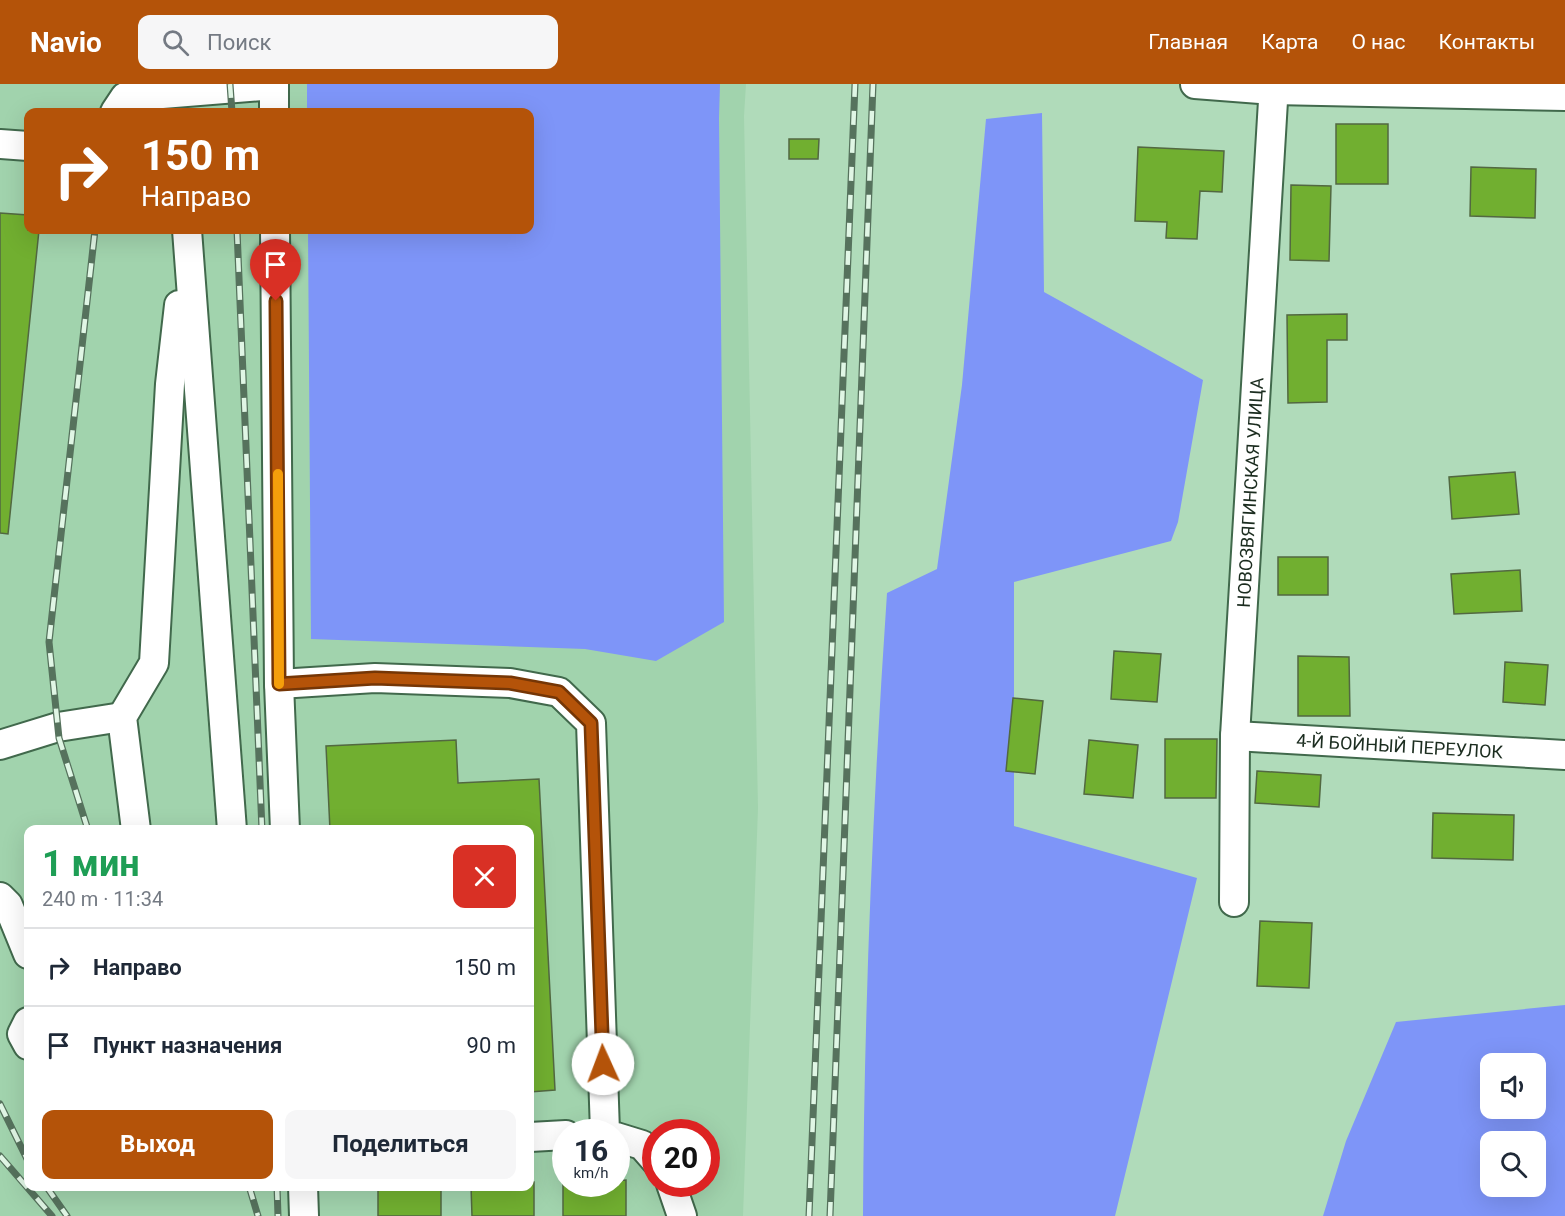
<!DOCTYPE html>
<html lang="ru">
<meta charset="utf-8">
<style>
body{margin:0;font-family:Roboto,sans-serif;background:#f6f6f7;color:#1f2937;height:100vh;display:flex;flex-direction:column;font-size:22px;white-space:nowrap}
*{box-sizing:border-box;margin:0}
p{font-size:20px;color:#747a83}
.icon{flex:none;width:33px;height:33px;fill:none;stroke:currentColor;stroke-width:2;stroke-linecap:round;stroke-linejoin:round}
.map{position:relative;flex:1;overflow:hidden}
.sheet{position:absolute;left:24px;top:741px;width:510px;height:366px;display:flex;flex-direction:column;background:#fff;border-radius:12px;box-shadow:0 6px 24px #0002}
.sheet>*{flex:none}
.hud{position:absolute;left:24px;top:24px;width:510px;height:126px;border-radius:12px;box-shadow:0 6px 24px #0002;background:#b45309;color:#fff;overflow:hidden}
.fabs{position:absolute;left:1480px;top:969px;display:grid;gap:12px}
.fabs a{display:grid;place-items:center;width:66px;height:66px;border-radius:12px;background:#fff;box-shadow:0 6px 24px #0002;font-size:30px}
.speed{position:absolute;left:552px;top:1035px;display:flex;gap:12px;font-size:30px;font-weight:700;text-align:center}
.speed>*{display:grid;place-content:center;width:78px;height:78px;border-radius:50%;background:#fff;box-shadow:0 6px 24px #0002;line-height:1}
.speed small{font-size:15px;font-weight:400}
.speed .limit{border:9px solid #d22;background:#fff;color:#111}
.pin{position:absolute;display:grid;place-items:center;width:51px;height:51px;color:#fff;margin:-62px -26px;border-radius:50% 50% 50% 0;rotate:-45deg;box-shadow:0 0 6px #0007}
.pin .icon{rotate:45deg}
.me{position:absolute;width:66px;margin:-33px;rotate:358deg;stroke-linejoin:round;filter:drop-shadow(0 0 4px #0008)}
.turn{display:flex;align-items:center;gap:21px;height:126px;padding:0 18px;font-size:27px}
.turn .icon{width:78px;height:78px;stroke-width:2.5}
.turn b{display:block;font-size:42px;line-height:51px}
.round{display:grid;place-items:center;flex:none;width:63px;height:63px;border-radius:12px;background:#f6f6f7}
.head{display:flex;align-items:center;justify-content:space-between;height:102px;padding:0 18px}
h1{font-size:36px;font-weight:700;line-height:45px;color:#1e9e55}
.primary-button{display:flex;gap:12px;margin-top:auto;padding:12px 18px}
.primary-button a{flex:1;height:69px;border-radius:12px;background:#b45309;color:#fff;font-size:24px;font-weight:700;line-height:69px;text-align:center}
.primary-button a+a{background:#f6f6f7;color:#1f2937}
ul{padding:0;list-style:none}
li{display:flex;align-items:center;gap:18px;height:78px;padding:0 18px;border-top:2px solid #e0e1e3}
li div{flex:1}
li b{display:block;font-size:22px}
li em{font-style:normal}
header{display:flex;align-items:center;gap:36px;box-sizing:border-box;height:84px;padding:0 30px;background:#b45309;color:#fff}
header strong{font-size:28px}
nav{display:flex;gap:33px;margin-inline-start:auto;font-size:21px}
.search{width:420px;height:54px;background:#f6f6f7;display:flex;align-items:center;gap:15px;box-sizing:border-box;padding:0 21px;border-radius:12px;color:#747a83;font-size:22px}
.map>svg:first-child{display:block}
</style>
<header>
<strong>Navio</strong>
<div class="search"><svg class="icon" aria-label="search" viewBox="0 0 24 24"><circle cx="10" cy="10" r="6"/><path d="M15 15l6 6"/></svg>Поиск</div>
<nav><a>Главная</a><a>Карта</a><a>О нас</a><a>Контакты</a></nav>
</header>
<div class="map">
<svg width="1565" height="1132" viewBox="0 0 1565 1132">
<rect width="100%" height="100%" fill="#b0dbba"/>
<path fill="#a1d3ad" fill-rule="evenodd" d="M0 0H746L744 32 758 724 743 1132H0ZM28 28H530V146H28ZM28 746H530V1102H28ZM566 1048H616V1100H566ZM656 1048H706V1100H656Z"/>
<g fill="#7e95f8" fill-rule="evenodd">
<polygon points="307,0 720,0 719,34 724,538 656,577 585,565 311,555 308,146 530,146 530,28 307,28"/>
<path d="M1042 29 1044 208 1203 296 1178 438 1171 457 1014 498V742L1197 794 1115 1132H863C864 924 873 716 887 509L937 485 962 301 986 35Z"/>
<path d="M1565 921V1132H1323L1346 1057 1396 938ZM1491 980H1536V1024H1491ZM1491 1058H1536V1102H1491Z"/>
</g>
<g fill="#71af30" stroke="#526841" stroke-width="1.5">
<rect x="1336" y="40" width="52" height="60"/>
<polygon points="789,55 819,55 818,75 789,75"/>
<polygon points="1138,63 1224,67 1222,108 1200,107 1197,155 1166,154 1167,138 1135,137"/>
<polygon points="1471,83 1536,85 1535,134 1470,132"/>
<polygon points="1291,101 1331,102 1329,177 1290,176"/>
<polygon points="0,129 28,131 28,146 39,146 8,450 0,449"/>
<polygon points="1347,230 1347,256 1327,256 1327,318 1288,319 1287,231"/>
<polygon points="1515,388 1519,430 1452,435 1449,393"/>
<rect x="1278" y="473" width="50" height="38"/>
<polygon points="1520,486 1522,527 1454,530 1451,490"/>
<polygon points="1114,567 1161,570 1157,618 1111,615"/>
<polygon points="1298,572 1349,573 1350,632 1298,632"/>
<polygon points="1505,578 1548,581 1545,621 1503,618"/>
<polygon points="1013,614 1043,617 1035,690 1006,687"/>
<polygon points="1165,655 1217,655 1216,714 1165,714"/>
<polygon points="456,656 458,699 539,695 555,1006 530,1008 530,746 330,746 326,662"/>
<polygon points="1089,656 1138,661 1133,714 1084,710"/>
<polygon points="1257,687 1321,691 1319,723 1255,719"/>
<polygon points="1433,729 1514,731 1513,776 1432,774"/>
<polygon points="1260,837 1312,839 1309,904 1257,902"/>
<polygon points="626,1096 626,1132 563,1132 563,1098 566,1098 566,1100 616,1100 616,1097"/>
<polygon points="530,1098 534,1098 534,1132 472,1132 471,1102 530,1102"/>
<polygon points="441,1102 441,1132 378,1132 378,1103"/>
</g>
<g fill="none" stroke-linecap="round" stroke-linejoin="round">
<g stroke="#41694c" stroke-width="32">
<g id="minor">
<polyline points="274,0 274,28"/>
<polyline points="1195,0 1273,6 1565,12"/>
<polyline points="115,28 125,13 274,1"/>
<polyline points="0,60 28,62"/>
<polyline points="187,146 232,746"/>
<polyline points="275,146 279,600 285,746"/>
<polyline points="279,600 375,594 510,599 559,608 591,639 605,1048"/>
<path id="s1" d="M1235 652 1565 671"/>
<polyline points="0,661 58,643 122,633"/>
<polyline points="136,746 122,633 154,579 170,300 179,221"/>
<polyline points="0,813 8,821 28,870"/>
<path id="s2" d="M1234 818 1235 652 1274 0"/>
<polyline points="28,938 22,950 28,961"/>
<polyline points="530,1053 566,1051"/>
<polyline points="616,1053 642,1061 656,1077"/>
<polyline points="671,1100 682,1132"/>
<polyline points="303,1102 304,1132"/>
</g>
</g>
<use href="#minor" stroke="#fff" stroke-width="28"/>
<g stroke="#56725d" stroke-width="7">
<g id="rail">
<polyline points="230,0 232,28"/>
<polyline points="237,146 262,746"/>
<polyline points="88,746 59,654 49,558 95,146"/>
<polyline points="0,1020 28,1077"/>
<polyline points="0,1072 52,1132"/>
<polyline points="46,1102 67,1132"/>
<polyline points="249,1102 258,1132"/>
<polyline points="277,1102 278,1132"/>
<polyline points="809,1132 855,0"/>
<polyline points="830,1132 873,0"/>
</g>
</g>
<use href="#rail" stroke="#e0f6e5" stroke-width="4.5" stroke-dasharray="14" stroke-linecap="butt"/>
</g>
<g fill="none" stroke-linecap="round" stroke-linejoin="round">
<g stroke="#753606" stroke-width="15">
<polyline id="route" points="276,217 279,600 375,594 510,599 559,608 591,639 603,980"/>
</g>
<use href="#route" stroke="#b45309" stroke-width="10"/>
<polyline stroke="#f59e0b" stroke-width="10" points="278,390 279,600"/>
</g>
<g text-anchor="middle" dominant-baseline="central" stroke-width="4.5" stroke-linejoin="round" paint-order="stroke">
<g font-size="18" fill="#1b2c1f" stroke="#e0f6e5">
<text stroke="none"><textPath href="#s2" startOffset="410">НОВОЗВЯГИНСКАЯ УЛИЦА</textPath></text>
<text stroke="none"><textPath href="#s1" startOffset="165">4-Й БОЙНЫЙ ПЕРЕУЛОК</textPath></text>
</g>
</g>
</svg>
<div class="fabs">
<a><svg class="icon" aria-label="sound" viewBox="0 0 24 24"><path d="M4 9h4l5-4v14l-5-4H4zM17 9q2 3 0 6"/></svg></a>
<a><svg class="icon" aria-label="search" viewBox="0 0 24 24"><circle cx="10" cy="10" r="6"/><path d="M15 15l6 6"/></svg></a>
</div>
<div class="speed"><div>16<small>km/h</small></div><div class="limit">20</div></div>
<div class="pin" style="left:276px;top:217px;background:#d93025"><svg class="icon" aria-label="arrive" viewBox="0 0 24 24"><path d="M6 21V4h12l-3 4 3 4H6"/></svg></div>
<svg class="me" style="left:603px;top:980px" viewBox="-20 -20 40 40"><circle r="19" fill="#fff"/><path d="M0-13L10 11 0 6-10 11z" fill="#b45309"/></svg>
<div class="hud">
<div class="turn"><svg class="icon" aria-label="right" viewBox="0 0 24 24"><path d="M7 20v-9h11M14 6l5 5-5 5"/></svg><div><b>150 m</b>Направо</div></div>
</div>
<section class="sheet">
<div class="head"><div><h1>1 мин</h1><p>240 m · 11:34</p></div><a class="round" style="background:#d93025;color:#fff"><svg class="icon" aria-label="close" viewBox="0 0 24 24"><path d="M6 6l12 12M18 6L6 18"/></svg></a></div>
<ul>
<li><svg class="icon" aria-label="right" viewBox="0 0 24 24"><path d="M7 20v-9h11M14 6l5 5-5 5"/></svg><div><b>Направо</b></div><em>150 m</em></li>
<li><svg class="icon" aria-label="arrive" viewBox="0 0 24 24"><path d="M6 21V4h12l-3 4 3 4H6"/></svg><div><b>Пункт назначения</b></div><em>90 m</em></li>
</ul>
<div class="primary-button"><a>Выход</a><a>Поделиться</a></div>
</section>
</div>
